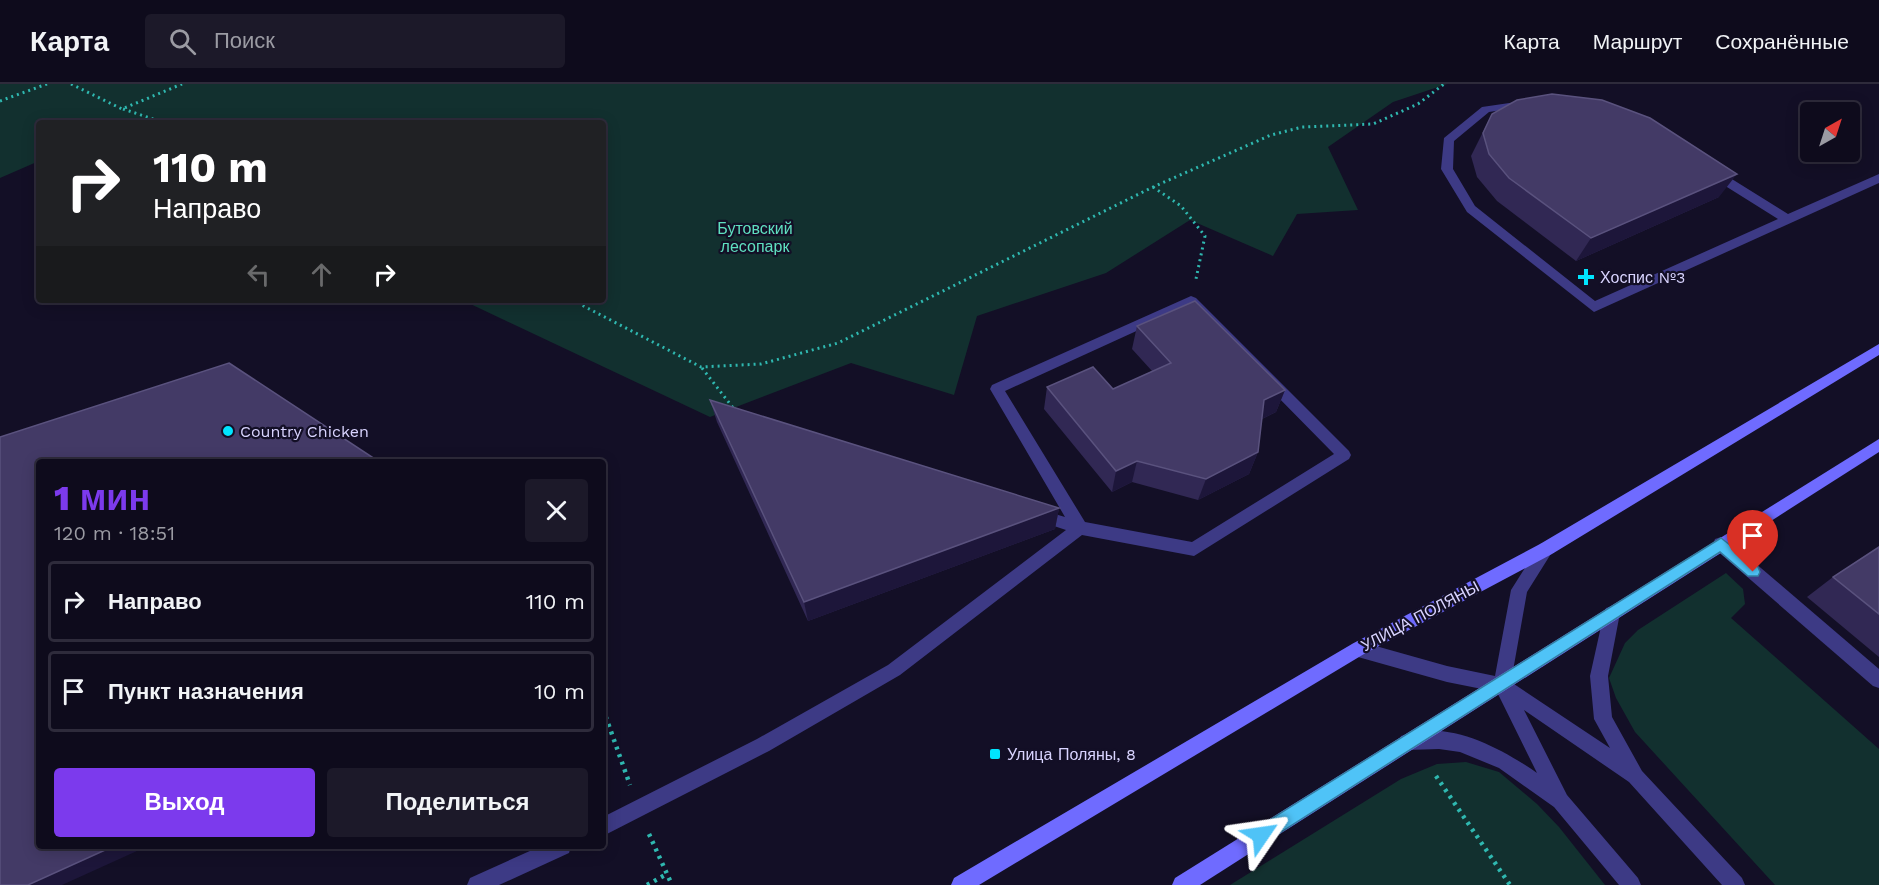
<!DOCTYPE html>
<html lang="ru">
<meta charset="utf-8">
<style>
body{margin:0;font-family:"Work Sans",sans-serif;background:#1c1929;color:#f1f3f6;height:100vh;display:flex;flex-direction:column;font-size:22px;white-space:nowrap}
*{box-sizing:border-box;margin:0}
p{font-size:20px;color:#9b9ba3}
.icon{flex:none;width:33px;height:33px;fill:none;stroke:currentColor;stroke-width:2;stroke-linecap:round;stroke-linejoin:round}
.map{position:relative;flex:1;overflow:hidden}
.panel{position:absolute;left:36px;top:375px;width:570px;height:390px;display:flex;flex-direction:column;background:#0e0b1c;border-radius:6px;box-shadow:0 3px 15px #0003,0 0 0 2px #2e2b3b}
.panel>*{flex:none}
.hud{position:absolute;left:36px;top:36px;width:570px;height:183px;border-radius:6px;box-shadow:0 3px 15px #0003,0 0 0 2px #2e2b3b;background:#202124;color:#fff;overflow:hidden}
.needle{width:39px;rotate:39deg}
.fabs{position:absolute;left:1800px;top:18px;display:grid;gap:12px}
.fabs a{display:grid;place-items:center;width:60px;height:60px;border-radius:6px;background:#0e0b1c;box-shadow:0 3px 15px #0003,0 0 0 2px #2e2b3b;font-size:30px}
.pin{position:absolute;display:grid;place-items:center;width:51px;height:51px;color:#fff;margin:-62px -26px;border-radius:50% 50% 50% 0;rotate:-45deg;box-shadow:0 0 6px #0007}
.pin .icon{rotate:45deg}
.me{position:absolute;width:66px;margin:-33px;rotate:58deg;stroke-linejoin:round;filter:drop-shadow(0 0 4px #0008)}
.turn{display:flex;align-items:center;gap:21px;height:126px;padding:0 18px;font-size:27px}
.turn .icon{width:78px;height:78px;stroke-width:2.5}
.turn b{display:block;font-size:42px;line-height:51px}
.lanes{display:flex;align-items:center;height:57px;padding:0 18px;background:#0003;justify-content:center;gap:30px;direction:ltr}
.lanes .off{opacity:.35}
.round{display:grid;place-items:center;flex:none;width:63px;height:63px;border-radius:6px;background:#1c1929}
.overview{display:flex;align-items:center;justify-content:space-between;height:102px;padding:0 18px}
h1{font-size:36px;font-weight:800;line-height:45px;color:#7c3aed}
.cta{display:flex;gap:12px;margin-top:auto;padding:12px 18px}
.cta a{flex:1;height:69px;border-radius:6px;background:#7c3aed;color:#fff;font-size:24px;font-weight:800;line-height:69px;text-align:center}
.cta a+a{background:#1c1929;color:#f1f3f6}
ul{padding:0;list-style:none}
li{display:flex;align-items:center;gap:18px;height:81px;margin:0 12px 9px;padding:0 6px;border:3px solid #2e2b3b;border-radius:6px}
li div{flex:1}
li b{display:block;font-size:22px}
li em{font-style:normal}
header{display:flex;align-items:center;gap:36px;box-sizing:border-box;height:84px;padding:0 30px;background:#0e0b1c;border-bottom:2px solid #2e2b3b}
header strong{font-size:28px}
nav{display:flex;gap:33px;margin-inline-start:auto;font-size:21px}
.search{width:420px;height:54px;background:#1c1929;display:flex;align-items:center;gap:15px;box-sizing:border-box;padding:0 21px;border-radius:6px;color:#9b9ba3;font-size:22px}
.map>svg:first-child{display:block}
</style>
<header>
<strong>Карта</strong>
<div class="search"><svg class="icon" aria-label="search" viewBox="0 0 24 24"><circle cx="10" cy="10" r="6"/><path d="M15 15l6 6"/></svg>Поиск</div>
<nav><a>Карта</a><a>Маршрут</a><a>Сохранённые</a></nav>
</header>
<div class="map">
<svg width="1879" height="801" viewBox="0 0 1879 801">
<rect width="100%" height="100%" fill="#130f26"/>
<g fill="#12302f">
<polygon points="0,0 1447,0 1393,18 1328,63 1358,126 1297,130 1273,172 1190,136 1106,189 977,232 954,311 851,279 710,333 462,216 603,216 603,39 39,39 39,77 0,94"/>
<polygon points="1726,489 1743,505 1745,520 1731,534 1879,665 1879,801 1775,801 1635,648 1616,614 1609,594 1625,559 1638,546"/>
<polygon points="1466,678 1499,688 1537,720 1559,743 1605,801 1230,801 1401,695 1437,680"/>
</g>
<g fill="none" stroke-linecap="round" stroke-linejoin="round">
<g stroke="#2fb8b0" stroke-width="3" stroke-dasharray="2 4" stroke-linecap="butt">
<polyline points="71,0 122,25 182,0"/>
<polyline points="0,17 47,0"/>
<polyline points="123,25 165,39"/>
<polyline points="1153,103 1181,122 1205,152 1196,195"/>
<polyline points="572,216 701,283 761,280 838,259 1153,103 1271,51 1302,43 1373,40 1418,20 1444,0"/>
<polyline points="702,284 734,325"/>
</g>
<g stroke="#2fb8b0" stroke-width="4.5" stroke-dasharray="3 5" stroke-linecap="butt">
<polyline points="603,625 630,701"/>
<polyline points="1436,692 1510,801"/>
<polyline points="649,750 672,801"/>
<polyline points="647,801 667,790"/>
</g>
<g fill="#3d3a85" fill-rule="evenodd">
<polygon points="1523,17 1528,20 1527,22 1489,28 1454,57 1453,85 1475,122 1595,217 1778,135 1711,93 1711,87 1719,87 1788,130 1879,90 1879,99 1594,228 1467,128 1441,85 1444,54 1482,23"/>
<path d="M1191 212 1196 214 1349 367 1351 371 1349 375 1194 472 1082 451 900 591 769 667 603 752V733L757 655 888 581 1066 446 1033 435 1030 431 1033 427 1038 425 1065 433 990 305 992 301ZM1189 223 1334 370 1192 458 1085 438 1005 307Z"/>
<polygon points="1721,453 1727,455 1879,585 1879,604 1873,602 1715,465 1713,460 1715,455"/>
<polygon points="541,762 571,762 569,769 499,801 467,801 470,794"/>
</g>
<path fill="#3d3a85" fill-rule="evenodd" d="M1546 458 1552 460 1554 465 1527 508 1511 598 1610 664 1594 635 1590 592 1604 529 1606 524 1612 522 1618 524 1620 529 1608 592 1612 633 1642 687 1742 794 1745 801H1722L1629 698 1524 626 1567 711 1638 794 1641 801H1619L1554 723 1499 684 1460 668 1439 665 1407 666 1401 664 1398 658 1401 652C1446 634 1501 664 1537 689L1497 608 1447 598 1358 573 1352 570 1350 565 1352 560 1358 557 1447 582 1495 592 1511 506 1540 460Z"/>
<g fill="#6f6bff" fill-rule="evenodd">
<polygon points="1879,260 1879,271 1552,470 1364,570 979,801 951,801 954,794 1352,560 1540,460"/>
<polygon points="1879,355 1879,368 1200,801 1172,801 1175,794"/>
</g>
</g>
<g fill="#312854">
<polygon points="1492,30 1719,113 1576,177 1497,117 1477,93 1471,72"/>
<polygon points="1137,242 1285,306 1276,328 1262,335 1258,368 1249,390 1198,416 1132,398 1112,408 1044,325 1047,303 1113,305 1152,287 1132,265"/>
<polygon points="710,316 1059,424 1055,445 808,537 717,338"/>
<polygon points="1879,463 1879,573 1807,513 1833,493"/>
</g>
<g fill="#1d163a">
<polygon points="1737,90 1719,113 1576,177 1591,154"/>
<polygon points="1285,306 1276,328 1255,338 1264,316"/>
<polygon points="1258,368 1249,390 1198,416 1206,395"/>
<polygon points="1137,377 1132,398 1112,408 1116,387"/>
<polygon points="1059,424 1055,445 808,537 804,518"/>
<polygon points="114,762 148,762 62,801 28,801"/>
</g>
<g fill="#433a66" stroke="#5a527e" stroke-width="1.5">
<polygon points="1552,10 1602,16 1650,34 1737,90 1591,154 1509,94 1489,70 1483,49 1492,30 1517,16"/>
<polygon points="1195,217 1285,306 1264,316 1258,368 1206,395 1137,377 1116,387 1047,303 1093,283 1113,305 1171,279 1137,242"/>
<polygon points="229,279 375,375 376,378 39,378 39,762 114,762 28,801 0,801 0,353"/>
<polygon points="710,316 1059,424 804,518"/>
<polygon points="1879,463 1879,530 1833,493"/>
</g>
<polygon fill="#4fc3f7" stroke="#337fa1" stroke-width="1.5" points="1721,454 1758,483 1760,488 1758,492 1748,492 1720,468 1267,757 1261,759 1255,757 1253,751 1255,745"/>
<g fill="#00e5ff" stroke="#130f26" stroke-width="2">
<path d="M1583 184h6v6h6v6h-6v6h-6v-6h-6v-6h6z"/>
<circle cx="228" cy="347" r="6"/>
<rect x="989" y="664" width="12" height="12" rx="3"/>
</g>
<g text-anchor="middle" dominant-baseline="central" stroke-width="4.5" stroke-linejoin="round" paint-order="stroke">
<g font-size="16" fill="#5fe0c0" stroke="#130f26">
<text x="755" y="144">Бутовский<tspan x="755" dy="18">лесопарк</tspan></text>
</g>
<g font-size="16" fill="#d9d4ff" stroke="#130f26" text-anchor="start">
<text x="1600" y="193">Хоспис №3</text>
<text x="240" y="347">Country Chicken</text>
<text x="1007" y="670">Улица Поляны, 8</text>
</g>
<g font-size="16" fill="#d9d4ff" stroke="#130f26">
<text transform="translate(1420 532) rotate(-28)">УЛИЦА ПОЛЯНЫ</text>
</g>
</g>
</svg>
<div class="fabs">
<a><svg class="needle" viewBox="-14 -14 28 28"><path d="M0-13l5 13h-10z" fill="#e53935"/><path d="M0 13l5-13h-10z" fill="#9b9ba3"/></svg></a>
</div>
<div class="pin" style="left:1753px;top:488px;background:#d93025"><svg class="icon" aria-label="arrive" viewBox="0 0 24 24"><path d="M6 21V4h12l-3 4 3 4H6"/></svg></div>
<svg class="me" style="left:1261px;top:751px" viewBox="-20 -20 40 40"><path d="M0-17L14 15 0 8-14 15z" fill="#4fc3f7" stroke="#fff" stroke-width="4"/></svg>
<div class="hud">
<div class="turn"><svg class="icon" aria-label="right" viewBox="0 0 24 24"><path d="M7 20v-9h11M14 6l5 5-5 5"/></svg><div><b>110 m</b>Направо</div></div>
<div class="lanes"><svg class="icon off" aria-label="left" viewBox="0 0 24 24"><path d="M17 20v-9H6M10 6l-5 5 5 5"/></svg><svg class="icon off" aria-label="ahead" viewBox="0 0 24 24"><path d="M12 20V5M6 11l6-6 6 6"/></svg><svg class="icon" aria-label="right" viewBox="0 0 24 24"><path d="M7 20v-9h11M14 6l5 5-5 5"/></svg></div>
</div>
<section class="panel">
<div class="overview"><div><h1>1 мин</h1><p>120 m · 18:51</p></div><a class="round"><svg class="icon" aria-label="close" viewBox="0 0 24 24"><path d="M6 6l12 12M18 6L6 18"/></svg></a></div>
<ul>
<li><svg class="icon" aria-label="right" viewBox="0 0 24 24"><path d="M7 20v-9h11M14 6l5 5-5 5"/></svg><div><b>Направо</b></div><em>110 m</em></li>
<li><svg class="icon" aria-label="arrive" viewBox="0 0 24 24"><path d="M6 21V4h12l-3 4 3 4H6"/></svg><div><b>Пункт назначения</b></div><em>10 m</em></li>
</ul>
<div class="cta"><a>Выход</a><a>Поделиться</a></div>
</section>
</div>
